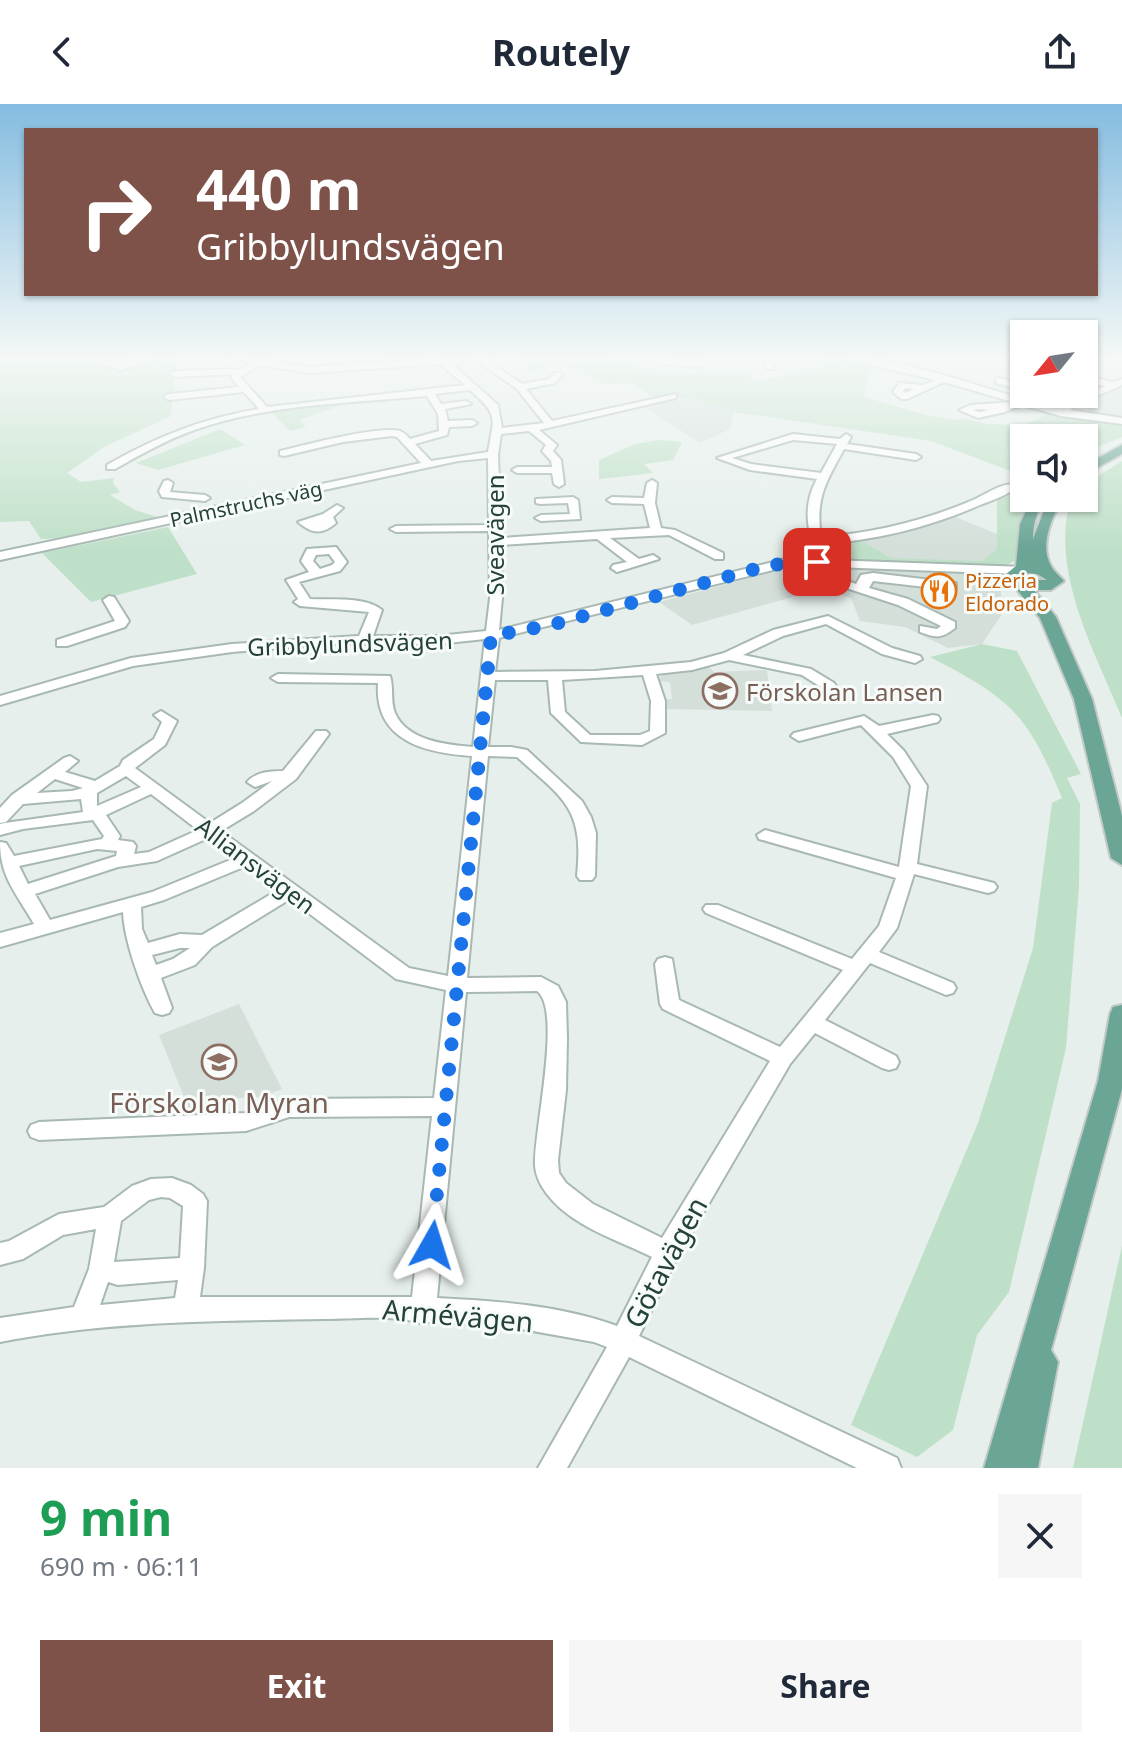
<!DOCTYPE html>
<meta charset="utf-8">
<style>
body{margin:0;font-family:"Noto Sans",sans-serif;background:#f6f6f7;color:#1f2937;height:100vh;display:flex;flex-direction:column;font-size:30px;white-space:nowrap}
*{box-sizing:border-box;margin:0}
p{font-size:26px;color:#747a83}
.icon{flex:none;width:44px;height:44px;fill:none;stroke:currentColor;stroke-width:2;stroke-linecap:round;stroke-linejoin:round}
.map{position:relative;height:1364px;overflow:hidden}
.drawer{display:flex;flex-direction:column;background:#fff;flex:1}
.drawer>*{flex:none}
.guide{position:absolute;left:24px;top:24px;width:1074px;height:168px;border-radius:0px;box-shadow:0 2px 6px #0004;background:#7f5249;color:#fff;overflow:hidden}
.needle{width:52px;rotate:240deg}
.buttons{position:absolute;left:1010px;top:216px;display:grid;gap:16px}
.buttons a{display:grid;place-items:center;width:88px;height:88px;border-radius:0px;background:#fff;box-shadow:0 2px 6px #0004;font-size:40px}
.pin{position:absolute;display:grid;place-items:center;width:68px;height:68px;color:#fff;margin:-34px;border-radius:16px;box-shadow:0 4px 12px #0006}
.me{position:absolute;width:88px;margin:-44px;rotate:6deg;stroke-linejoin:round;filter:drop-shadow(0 0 6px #0008)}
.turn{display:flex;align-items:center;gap:28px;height:168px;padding:0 40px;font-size:36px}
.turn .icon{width:104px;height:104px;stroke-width:2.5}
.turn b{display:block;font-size:56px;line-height:68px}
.round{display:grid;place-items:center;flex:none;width:84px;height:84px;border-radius:0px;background:#f6f6f7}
.headline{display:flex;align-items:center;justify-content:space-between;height:136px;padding:0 40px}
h1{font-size:48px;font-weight:700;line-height:60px;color:#1e9e55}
.cta{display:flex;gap:16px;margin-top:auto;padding:16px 40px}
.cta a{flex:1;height:92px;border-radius:0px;background:#7f5249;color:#fff;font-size:32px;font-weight:700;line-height:92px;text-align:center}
.cta a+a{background:#f6f6f7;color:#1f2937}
header{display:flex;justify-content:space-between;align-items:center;height:104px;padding:0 40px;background:#fff;font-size:36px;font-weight:700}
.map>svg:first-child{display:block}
</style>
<header><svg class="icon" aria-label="back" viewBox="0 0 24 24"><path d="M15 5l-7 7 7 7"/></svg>Routely<svg class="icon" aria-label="share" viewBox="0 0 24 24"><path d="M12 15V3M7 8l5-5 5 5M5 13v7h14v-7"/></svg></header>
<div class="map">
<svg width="1122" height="1364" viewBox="0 0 1122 1364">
<rect width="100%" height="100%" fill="#e6efeb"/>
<g fill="#d4dfda">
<polygon points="1122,282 1122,315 1078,310 1074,303"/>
<polygon points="681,295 697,295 734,308 730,325 700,339 643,302"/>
<polygon points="946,409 997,430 997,446 991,454 1001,488 1002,510 982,540 948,544 905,523 860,517 851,494 822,485 692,521 659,498 780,466 815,463 809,439 867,429"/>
<polygon points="708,562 714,568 767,566 772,607 663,605 661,596 672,595 670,578 660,577 661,571"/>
<polygon points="239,900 282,985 261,993 220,995 212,1015 193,1015 159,931"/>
</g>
<g fill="#bfe0c8">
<polygon points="0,254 176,254 171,312 104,343 67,369 81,378 114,374 113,379 120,388 110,391 135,406 163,415 73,434 41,435 29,417 0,418"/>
<polygon points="521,254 601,254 658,268 696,271 699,266 705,269 746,270 757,277 832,261 825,254 885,262 870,267 864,293 925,311 956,316 962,314 986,320 1025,321 1049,309 1122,320 1122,333 1084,348 1084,334 1024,334 1024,372 931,337 734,308 697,295 654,293 631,279 606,280 565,263 550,260 534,269 524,263 536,259"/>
<polygon points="385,295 388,298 342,301 299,316 306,323 290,327 269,306"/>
<polygon points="220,325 245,341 158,366 136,359"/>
<polygon points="659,336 682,338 673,356 644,360 653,369 599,375 599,356 635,340"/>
<path d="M1122 357V614C1095 548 1049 467 1071 394H1084V381Z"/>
<polygon points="1024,377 1024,394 1032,394 1022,412 1014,457 1005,462 843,456 832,453 828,447 835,439 862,437 891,454 982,457 997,445 997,394"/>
<polygon points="168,423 197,470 91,498 42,449"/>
<path d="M982 540 1017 547 1081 670 1067 674 1080 700 1079 783 1066 944 1009 1188 977 1231 953 1326 917 1353 851 1321 978 1019 1033 844 1052 699 1062 694C1027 609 1011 595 930 553Z"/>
<polygon points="1122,1142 1122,1364 1073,1364"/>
</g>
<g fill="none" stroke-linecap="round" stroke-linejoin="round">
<g stroke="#a8b8b2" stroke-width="4">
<g id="minor">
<polygon points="131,254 157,254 121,266 103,260"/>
<path d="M227 254H246L310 263 435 254 446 256 484 254 522 280 549 275 555 269H561L562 271 555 279 526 285 552 317 676 290V294L539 326 557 341 553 347 561 356 564 380 559 383 554 380 552 369H517L512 366 517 363H552L551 357 542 347 546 341 529 327 501 330 498 351 501 434 650 424 644 400 612 399 607 396 612 393 644 394 647 379 652 376 657 379 655 399 661 424 675 426 723 449V455H715L669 431 610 434 639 455 653 451 659 455 617 468 611 464 613 461 627 458 597 435 501 441 502 494 499 526 789 454 818 455C807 428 802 402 817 375L750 366 717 354 793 330 840 335 846 330 851 333 847 340 916 350 921 353 916 356 844 345C826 378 815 394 821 433 874 429 924 417 973 396 985 391 1007 375 1018 382 1008 391 993 396 980 401 930 423 877 436 823 440L830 456 1022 463 1024 466 1018 470 833 463 837 473 856 480 861 471 873 469 956 479V485L952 486 873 477 869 484 908 495 955 518V524C941 535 936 534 920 528V522L937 525 941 522 898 501 828 478 821 463 789 462 499 534 495 568 595 567 691 558 724 549 773 526 828 512 892 544 920 552 922 555 915 559 882 550 826 520 783 532 743 551 811 565 834 579 836 582 834 585H824L802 571 729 556 692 566 656 570 665 597V629L642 641 581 638 551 609 548 576H495L488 643H511L527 646 582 697 591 713 596 729 595 772 592 776H580L577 772C584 704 564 695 517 653L488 652 467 874 541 873 558 882 566 898 567 934 566 986 558 1056 559 1069 566 1079 593 1100 662 1134 770 957 663 905 660 900 655 860 658 855 665 853 672 855 679 896 780 943 843 866 706 809 703 805 706 801H718L852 855 879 822 896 774 759 735 757 731 765 726 899 763 911 682 893 653 861 621 799 637 791 632 794 629 864 612 879 622 933 611 938 612 940 615 938 618 887 630 904 647 927 682 917 760 994 779 997 783 994 787 988 789 914 770 897 824 879 848 953 879 956 884 953 889 946 891 870 859 825 916 896 952 899 958 896 964 889 966 882 964 815 929 790 960 676 1156 639 1232 897 1354 901 1364H857L629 1253 567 1364H538L607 1243 594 1238 499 1221 429 1218 423 1220C397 1210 353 1215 325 1215 216 1217 106 1217 0 1238V1214L74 1203 89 1165 96 1125 63 1131 23 1155 0 1161V1139L9 1137 59 1110 104 1103 132 1082 151 1075 172 1074 191 1081 203 1090 207 1097 204 1164 200 1193H412L432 1012 289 1013 246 1027 39 1036 31 1033 28 1027 31 1021 39 1018 246 1009 289 995 434 994 446 886 396 875 290 795 212 843 195 861 161 874 172 904 169 909 162 911 155 909C141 884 124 836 123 808L0 843V829L34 820C17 790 0 774 0 738L6 739 14 752 102 735 104 732 93 716 23 725 0 731V720L5 719 83 708 81 695 23 700 6 718 0 719V704L12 691 64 654 70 652 78 657 65 668 95 677 120 662 123 656 154 635 162 618 154 611 161 607 177 617 165 641 135 664 210 719 242 699 272 677 255 683 247 678C256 668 270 667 283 667L316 627H326L329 630 296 675 254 707 221 727 409 864 448 872 472 652C425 649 374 637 378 579L278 578 271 574 278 570 390 572C394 584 390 597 395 609 407 637 447 641 473 643L485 535 438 540H332L232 548 133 562 0 601V592L131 554 232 540 359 532 369 508 300 502 294 498 298 495 286 476 309 468 301 457 307 445 336 443 347 458 340 467 299 478 310 495C332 496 365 492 382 506L373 532H438L486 527 490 494 489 427 396 428 390 425 396 422 489 421 488 354 458 357 0 456V448L421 359 397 333 392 332 343 338 284 352 280 351V347C304 341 380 321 400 327 405 329 406 331 410 335L439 327 438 310 427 292C351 299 270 300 197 325 168 335 141 350 115 365H107V361C156 333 203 314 259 305L244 288 169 296 164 293 169 290 239 283 231 273 234 270 174 273 170 270 174 267 242 265 250 259ZM477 257 517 285 544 319 502 324 498 301 452 260ZM440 260 465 281 267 303 240 273 260 261 310 269ZM470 286C499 312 494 312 488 348L431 357 415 340 447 331 449 323 472 322 477 319 472 316 448 317 445 305 471 300 466 297 441 300 435 290ZM793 336 837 340 821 369 751 360 732 354ZM329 450 335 458 332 461 320 465 313 457 316 451ZM643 571 651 597 650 627 640 631H590L565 608 562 576ZM126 672 141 683 97 702V689ZM55 675 83 684 72 687 37 689ZM151 690 198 726 149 748 134 750 136 742 133 738 118 736 120 732 106 711ZM208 734 235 754 152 788 50 816 35 790 118 763 157 757ZM97 745 117 747 116 752 28 780 19 762ZM246 762 278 786 202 831 180 830 148 839 142 825 141 803 164 796ZM180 844H190L173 855 156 861 152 851ZM537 887C563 906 533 1030 535 1062 536 1073 541 1082 547 1090 571 1122 618 1136 652 1153L617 1222C560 1201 497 1197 437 1194L466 888ZM161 1093 170 1094 183 1102 180 1154 114 1158 121 1117 149 1096ZM178 1176 175 1194 100 1201 108 1178 118 1181Z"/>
<polygon points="657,254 704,257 708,260 704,263 660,260 656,257"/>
<polygon points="765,254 773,254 771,259 774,265 768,265 764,261"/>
<path d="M840 254C907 251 993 291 1061 304L1068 299 1041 290H1056L1074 295 1105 282 1084 277V271L1113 278 1122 275V281L1078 300 1070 306 1122 314V320L1061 312 1022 301 1005 308 978 314 959 306 971 301 1013 298 944 278 907 295H901L893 288 899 279 923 281 935 276ZM905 284 914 285 905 289 903 287ZM978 305 990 306 979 308 973 306Z"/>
<polygon points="1002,254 1024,255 1024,261 1003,256"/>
<polygon points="999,274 1024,281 1024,287 996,279 996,275"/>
<polygon points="168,376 173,379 170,388 205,391 210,394 205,397 162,393 159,387 164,377"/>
<polygon points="573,393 578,396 580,415 541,417 535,414 541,411 570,410 568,399 540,400 536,399 536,395"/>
<path d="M337 401 343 404 333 413 336 419C322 431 312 430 298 418L323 410Z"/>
<polygon points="109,492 114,493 129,517 125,523 67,542 57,542 57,536 115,517 103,496"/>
</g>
</g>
<g stroke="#c2cac8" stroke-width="4">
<g id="major">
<polygon points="1122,341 1122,350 1084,371 1084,362"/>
<path d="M1032 394H1046C1037 407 1033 419 1033 435L1049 394H1063C1052 413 1039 441 1051 462 1054 468 1060 472 1064 477L1051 486H1034L1056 513 1092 595 1122 712V761L1111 754 1074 595 1040 514 1005 471 1016 462 1020 420ZM1025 469 1037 470 1047 476H1025L1021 471Z"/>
<polygon points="1122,901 1122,985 1051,1246 1058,1258 1038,1364 984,1364 1098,977 1110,910 1113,903"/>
</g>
</g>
<use href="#minor" fill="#fff" fill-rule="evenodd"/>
<use href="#major" fill="#6aa596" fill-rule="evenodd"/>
</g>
<linearGradient id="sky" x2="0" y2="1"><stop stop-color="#84bce0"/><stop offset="0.57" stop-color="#f4f8f6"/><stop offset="1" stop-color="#f4f8f6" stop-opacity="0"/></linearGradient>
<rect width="1122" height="445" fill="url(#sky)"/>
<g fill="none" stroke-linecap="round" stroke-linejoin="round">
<polyline stroke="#1a73e8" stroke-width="14" stroke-dasharray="0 25.2" points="432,1141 491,532 551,521 770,461 817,458"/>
</g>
<defs>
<g id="restaurant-ring" transform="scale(1.8)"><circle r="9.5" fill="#f7fbf9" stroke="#e8710a" stroke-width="1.5"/><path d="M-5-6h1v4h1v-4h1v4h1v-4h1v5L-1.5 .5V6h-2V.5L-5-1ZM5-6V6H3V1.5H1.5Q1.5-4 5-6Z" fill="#e8710a"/></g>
<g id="school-ring" transform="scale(1.8)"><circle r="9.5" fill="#f7fbf9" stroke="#8d6e63" stroke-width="1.5"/><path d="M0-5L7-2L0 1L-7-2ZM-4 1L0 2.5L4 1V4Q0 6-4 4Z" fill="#8d6e63"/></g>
</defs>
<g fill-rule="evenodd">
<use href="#restaurant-ring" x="939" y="487"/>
<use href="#school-ring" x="720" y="587"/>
<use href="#school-ring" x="219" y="958"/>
</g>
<g text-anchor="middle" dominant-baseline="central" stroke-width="6" stroke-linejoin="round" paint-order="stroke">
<g font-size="20" fill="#24423a" stroke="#f7fbf9">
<text transform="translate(246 400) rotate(-12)">Palmstruchs väg</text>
</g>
<g font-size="20" fill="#c56008" stroke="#f7fbf9" text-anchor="start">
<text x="965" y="476">Pizzeria<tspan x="965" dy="23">Eldorado</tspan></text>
</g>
<g font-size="24" fill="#24423a" stroke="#f7fbf9">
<text transform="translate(494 431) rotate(-90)">Sveavägen</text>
<text transform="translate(350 539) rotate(-2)">Gribbylundsvägen</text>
<text transform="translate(256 761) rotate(37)">Alliansvägen</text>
</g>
<g font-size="24" fill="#785e54" stroke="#f7fbf9" text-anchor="start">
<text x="746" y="587">Förskolan Lansen</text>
</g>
<g font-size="28" fill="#785e54" stroke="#f7fbf9">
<text x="219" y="998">Förskolan Myran</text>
</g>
<g font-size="28" fill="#24423a" stroke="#f7fbf9">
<text transform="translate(665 1158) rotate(-62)">Götavägen</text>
<text transform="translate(458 1211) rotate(5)">Armévägen</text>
</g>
</g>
</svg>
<div class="buttons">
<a><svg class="needle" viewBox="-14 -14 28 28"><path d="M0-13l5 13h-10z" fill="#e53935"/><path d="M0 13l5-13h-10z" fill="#747a83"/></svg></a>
<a><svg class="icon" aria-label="sound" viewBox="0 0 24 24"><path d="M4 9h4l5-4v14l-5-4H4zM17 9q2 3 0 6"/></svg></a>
</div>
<div class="pin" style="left:817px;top:458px;background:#d93025"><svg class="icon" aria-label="arrive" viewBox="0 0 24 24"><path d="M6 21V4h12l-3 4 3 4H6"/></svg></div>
<svg class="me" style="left:432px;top:1141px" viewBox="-20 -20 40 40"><path d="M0-17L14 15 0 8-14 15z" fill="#1a73e8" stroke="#fff" stroke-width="4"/></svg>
<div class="guide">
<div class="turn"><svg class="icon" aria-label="right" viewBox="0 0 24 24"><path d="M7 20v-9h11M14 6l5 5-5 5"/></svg><div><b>440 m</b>Gribbylundsvägen</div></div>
</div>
</div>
<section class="drawer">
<div class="headline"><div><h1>9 min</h1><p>690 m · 06:11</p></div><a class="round"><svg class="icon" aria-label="close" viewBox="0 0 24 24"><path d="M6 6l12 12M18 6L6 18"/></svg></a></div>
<div class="cta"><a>Exit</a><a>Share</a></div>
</section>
